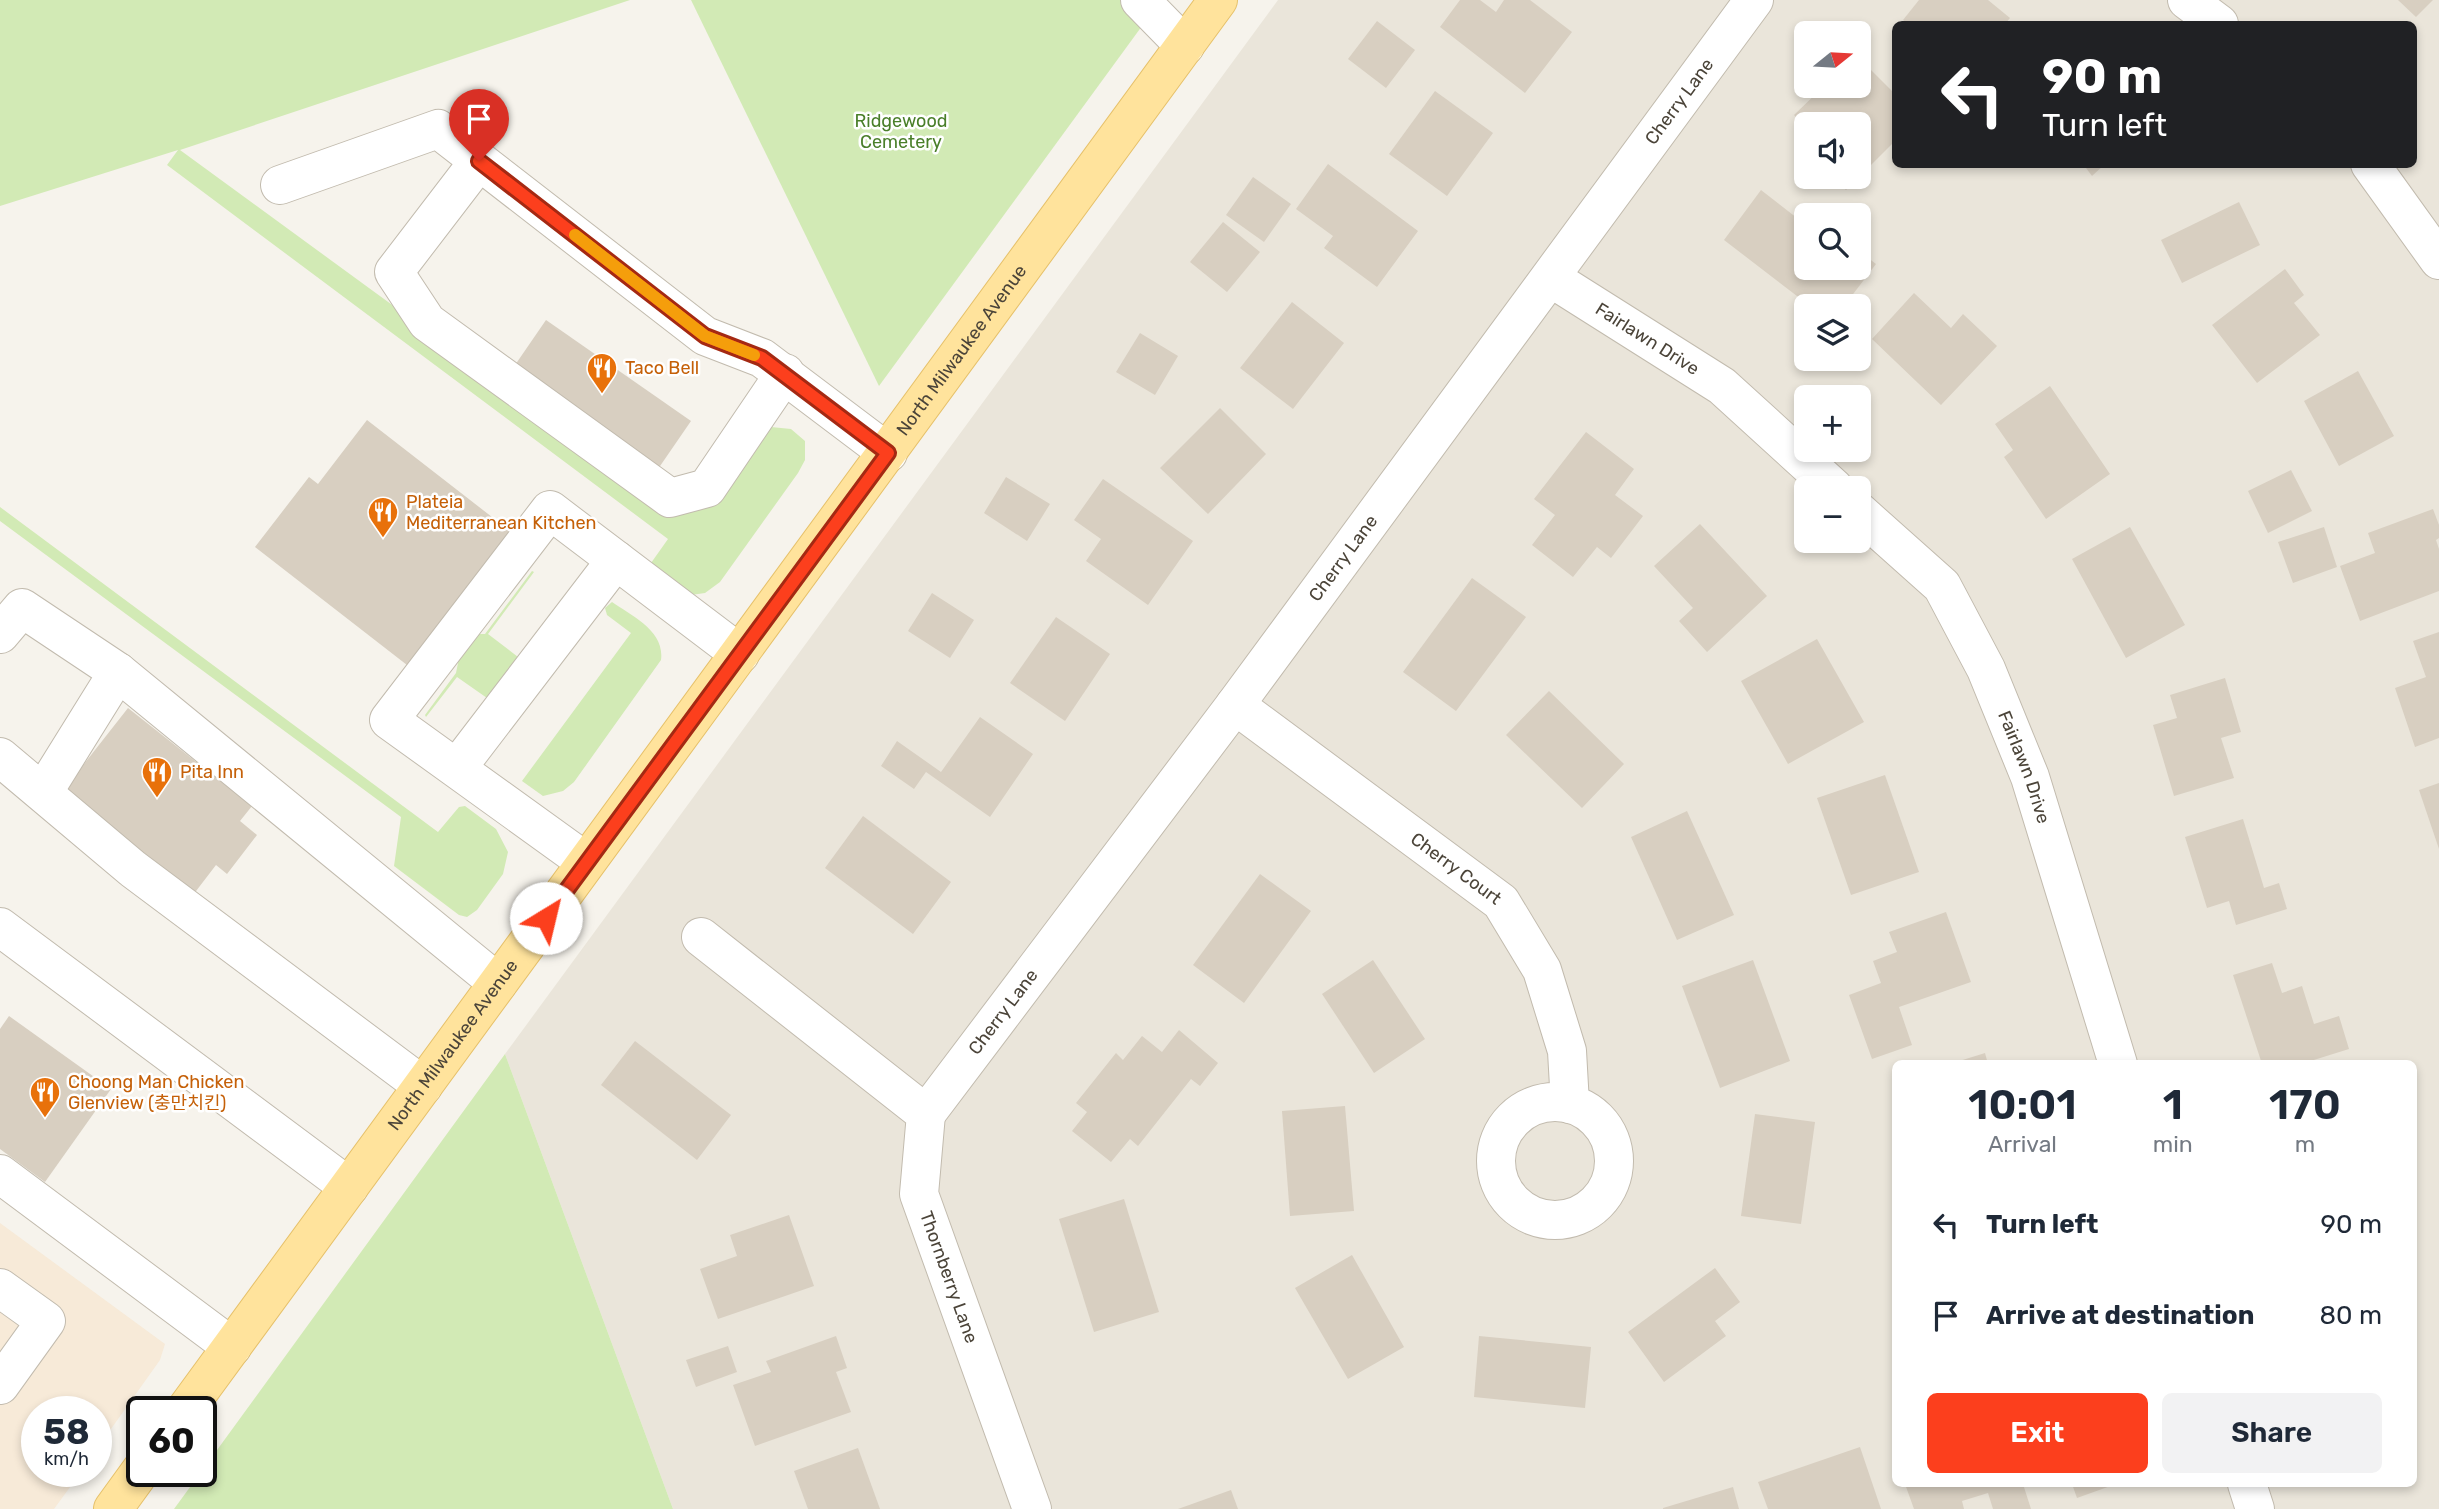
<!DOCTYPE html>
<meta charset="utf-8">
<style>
body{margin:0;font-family:Rubik,"Noto Sans KR",sans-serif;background:#f2f2f3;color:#1f2937;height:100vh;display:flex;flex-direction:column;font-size:26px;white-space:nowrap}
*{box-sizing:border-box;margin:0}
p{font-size:23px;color:#747a83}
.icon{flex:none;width:38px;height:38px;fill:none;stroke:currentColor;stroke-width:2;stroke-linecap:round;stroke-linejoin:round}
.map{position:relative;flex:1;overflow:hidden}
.side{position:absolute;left:1892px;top:1060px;width:525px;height:427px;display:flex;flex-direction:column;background:#fff;border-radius:10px;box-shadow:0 4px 10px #0003}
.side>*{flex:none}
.guide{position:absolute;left:1892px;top:21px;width:525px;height:147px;border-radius:10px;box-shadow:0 4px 10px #0003;background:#202124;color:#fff;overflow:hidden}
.needle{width:46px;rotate:72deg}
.controls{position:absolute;left:1794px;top:21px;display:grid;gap:14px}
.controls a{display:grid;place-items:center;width:77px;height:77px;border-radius:10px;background:#fff;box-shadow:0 4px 10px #0003;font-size:35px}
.speed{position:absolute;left:21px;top:1396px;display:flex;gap:14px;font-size:35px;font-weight:700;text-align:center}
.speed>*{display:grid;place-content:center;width:91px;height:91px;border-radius:50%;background:#fff;box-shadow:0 4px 10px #0003;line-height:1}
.speed small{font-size:18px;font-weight:400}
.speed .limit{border:4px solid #111;border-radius:10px;background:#fff;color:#111}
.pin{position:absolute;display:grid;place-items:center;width:60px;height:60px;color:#fff;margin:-72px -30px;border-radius:50% 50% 50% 0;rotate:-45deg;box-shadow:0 0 7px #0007}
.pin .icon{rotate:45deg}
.me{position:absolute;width:77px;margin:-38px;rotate:36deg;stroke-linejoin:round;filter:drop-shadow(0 0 5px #0008)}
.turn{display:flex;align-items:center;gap:24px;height:147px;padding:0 35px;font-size:32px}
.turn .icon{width:91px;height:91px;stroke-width:2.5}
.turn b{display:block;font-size:49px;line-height:60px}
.eta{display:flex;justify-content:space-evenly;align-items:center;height:119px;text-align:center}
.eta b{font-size:42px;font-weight:600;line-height:49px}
.action{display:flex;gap:14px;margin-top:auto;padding:14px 35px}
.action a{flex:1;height:80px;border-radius:10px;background:#fc3f1d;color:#fff;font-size:28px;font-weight:600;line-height:80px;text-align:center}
.action a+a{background:#f2f2f3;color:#1f2937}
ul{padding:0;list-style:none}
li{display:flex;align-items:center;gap:21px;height:91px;padding:0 35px}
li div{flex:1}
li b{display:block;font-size:26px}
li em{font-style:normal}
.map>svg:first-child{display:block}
</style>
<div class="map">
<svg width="2439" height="1509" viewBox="0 0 2439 1509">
<rect width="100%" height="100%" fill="#f6f3ec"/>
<path fill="#eae5da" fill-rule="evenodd" d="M1278 0H2439V1509H673L505 1054ZM1895 24H2413V164H1895ZM1806 33H1858V86H1806ZM1806 124H1858V177H1806ZM1806 215H1858V268H1806ZM1806 306H1858V359H1806ZM1806 397H1858V450H1806ZM1806 488H1858V541H1806ZM1895 1064H2413V1484H1895Z"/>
<polygon fill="#f7ead8" points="0,1223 165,1344 160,1360 96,1450 96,1412 37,1412 37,1472 81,1472 54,1509 0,1509"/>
<g fill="#d2eab5">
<polygon points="0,0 630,0 180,150 662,502 771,427 791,429 805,441 805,460 798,473 720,582 705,593 691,595 651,563 668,539 167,165 178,150 0,206"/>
<polygon points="691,0 1161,0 879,386"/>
<polygon points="0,507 438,832 459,807 465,806 496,829 508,852 503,874 477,910 467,917 459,915 394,866 401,817 0,521"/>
<polygon points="532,571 534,572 488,634 518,657 487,698 457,677 426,717 425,715 456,673 460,653 479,634 485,634"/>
<path d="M612 602C632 616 665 631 661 660L574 782 563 791 543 796 522 781 631 633 607 615 605 608Z"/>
<polygon points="505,1054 673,1509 174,1509 201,1472"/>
</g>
<g fill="#d8cfc1">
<polygon points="1460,0 1480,0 1496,12 1504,0 1530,0 1572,32 1525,93 1440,27"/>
<polygon points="1919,0 1988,0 2010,18 2005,24 1908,24 1903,20"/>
<polygon points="2398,0 2433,0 2416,17"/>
<polygon points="1377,21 1415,50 1386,88 1348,59"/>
<polygon points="1858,57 1895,94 1895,141 1846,190 1832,177 1858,177 1858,124 1806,127 1794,115 1824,86 1858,86"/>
<polygon points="1435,91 1493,133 1447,196 1389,154"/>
<polygon points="1328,164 1418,231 1377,287 1324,248 1333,236 1296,209"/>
<polygon points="2083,164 2105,164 2092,176"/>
<polygon points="1253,177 1291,204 1264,242 1226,215"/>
<polygon points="1761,190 1806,225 1806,268 1858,268 1858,250 1876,264 1844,306 1810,306 1724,240"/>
<polygon points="2239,202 2260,245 2182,283 2161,240"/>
<polygon points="1223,222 1260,252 1227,292 1190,262"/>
<polygon points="2285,269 2304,295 2294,303 2320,335 2257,383 2212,325"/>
<polygon points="1914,293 1951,328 1963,314 1997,346 1941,405 1872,339"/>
<polygon points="1292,302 1344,343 1293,409 1240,368"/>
<polygon points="546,320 691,421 658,469 513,368"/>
<polygon points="1140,333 1178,356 1155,395 1116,372"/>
<polygon points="2358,371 2394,436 2339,466 2304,401"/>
<polygon points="2050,386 2110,474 2046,519 2004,457 2013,450 1995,424"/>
<polygon points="1220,408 1266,454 1208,514 1160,468"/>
<polygon points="367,420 510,531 407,665 255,547 309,477 318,484"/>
<polygon points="1586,432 1634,469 1615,495 1643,516 1611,558 1597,547 1573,577 1532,545 1555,515 1534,499"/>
<polygon points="2291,470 2312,511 2268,533 2248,491"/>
<polygon points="1006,477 1050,504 1027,541 984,513"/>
<polygon points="1103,479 1193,541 1148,605 1086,561 1101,539 1074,520"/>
<polygon points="2433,509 2439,525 2439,538 2436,540 2439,549 2439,591 2360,621 2340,566 2375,553 2368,533"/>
<polygon points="1700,524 1767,596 1707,652 1679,621 1693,608 1654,566"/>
<polygon points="2130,527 2185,625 2126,658 2072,559"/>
<polygon points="2324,527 2337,567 2293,583 2278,542"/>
<polygon points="1472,578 1526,617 1456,711 1403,672"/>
<polygon points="932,593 974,620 950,658 908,631"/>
<polygon points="1056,617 1110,654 1065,721 1010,683"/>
<polygon points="2439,632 2439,738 2415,747 2395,688 2426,677 2413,641"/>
<polygon points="1817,639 1864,722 1788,764 1741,681"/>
<polygon points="2225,678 2241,732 2221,738 2234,778 2174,796 2153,725 2177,718 2170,695"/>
<polygon points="1549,691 1624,764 1582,808 1506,735"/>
<polygon points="128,708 252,806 240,821 257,835 227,874 216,865 193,895 62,792"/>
<polygon points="980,717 1033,754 990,817 926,772 914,789 881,766 897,741 941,772"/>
<polygon points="1885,775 1919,872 1851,895 1817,798"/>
<polygon points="2439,783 2439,849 2419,790"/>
<polygon points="1687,811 1734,915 1677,940 1631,837"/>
<polygon points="863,816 951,882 913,934 825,868"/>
<polygon points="2243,819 2264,888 2279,883 2287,909 2236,925 2229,901 2207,908 2185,837"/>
<polygon points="1260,874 1311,911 1244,1003 1193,965"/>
<polygon points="1946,912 1971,982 1899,1007 1912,1045 1872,1059 1849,995 1881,983 1873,961 1897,952 1889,932"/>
<polygon points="1373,960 1425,1039 1374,1073 1322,994"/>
<polygon points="1753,960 1790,1061 1720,1088 1682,986"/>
<polygon points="2272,963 2282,993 2302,986 2314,1024 2339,1016 2349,1049 2301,1064 2262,1064 2233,975"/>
<polygon points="9,1016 111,1089 45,1182 0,1149 0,1029"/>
<polygon points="1179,1030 1218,1063 1200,1086 1191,1079 1138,1146 1130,1139 1111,1162 1072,1131 1087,1112 1076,1103 1116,1053 1123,1060 1142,1036 1162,1052"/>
<polygon points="635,1041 731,1115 697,1160 601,1085"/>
<polygon points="1985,1053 1988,1064 1953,1064 1953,1063"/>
<polygon points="1345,1106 1354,1211 1290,1216 1282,1111"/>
<polygon points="1755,1114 1815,1122 1801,1224 1741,1216"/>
<polygon points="1124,1199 1159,1312 1094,1332 1059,1219"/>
<polygon points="789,1215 814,1286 718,1319 700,1269 737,1256 730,1235"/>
<polygon points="1352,1255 1404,1347 1348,1379 1295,1288"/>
<polygon points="1715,1268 1740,1302 1715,1321 1726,1336 1664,1382 1628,1332"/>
<polygon points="836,1336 847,1368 836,1372 851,1412 755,1446 733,1385 771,1372 766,1361"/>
<polygon points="1479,1336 1591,1347 1585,1408 1474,1397"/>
<polygon points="728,1346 737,1372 696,1387 686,1360"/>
<polygon points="1860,1447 1881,1509 1768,1509 1758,1482"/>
<polygon points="858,1448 880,1509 808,1509 794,1471"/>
<polygon points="1905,1484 2023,1484 2031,1509 1993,1509 1988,1493 1962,1501 1964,1509 1914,1509"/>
<polygon points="2072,1484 2116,1484 2077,1498"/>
<polygon points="1733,1487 1739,1509 1663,1509 1663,1508"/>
<polygon points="1231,1490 1238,1509 1178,1509"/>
</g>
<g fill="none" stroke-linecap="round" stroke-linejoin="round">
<g stroke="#c2bbae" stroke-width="40">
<g id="minor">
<polyline points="1140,0 1185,46"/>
<polyline points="2187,0 2219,24"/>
<polyline points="479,161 394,272 427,322 670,498 707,488 785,373"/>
<polyline points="2370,164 2439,260"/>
<polyline points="280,185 438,129 705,336 762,358 888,453"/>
<path id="s1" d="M1551 278 1722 386 1834 488"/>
<path id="s2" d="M1858 511 1942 586 1986 669 2030 777 2118 1064"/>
<polyline points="0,634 22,608 118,672 498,983"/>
<path id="s3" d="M1235 705 1501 902 1542 970 1567 1051 1570 1104"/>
<polyline points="0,757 133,869 423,1086"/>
<polyline points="457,768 616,560"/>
<polyline points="44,791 118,672"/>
<polyline points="586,862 389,720 550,510 740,654"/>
<polyline points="0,927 349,1187"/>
<path id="s4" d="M701 937 926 1114 919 1194 1032 1509"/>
<circle cx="1555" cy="1161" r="59"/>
<path id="s5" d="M926 1114 1235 705 1754 0"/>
<polyline points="0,1174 232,1347"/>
<polyline points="0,1288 46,1321 0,1385"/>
<polyline points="2247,1484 2255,1509"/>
</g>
</g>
<g stroke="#e6c16a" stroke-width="40">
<g id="major">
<path id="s6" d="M184 1412 1218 0"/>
<polyline points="113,1509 142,1469"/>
</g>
</g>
<use href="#minor" stroke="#fff" stroke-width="38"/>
<use href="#major" stroke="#ffe39c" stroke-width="38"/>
</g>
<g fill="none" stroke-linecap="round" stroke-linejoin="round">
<g stroke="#a42913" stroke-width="18">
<polyline id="route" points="479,161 705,336 762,358 888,453 546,918"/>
</g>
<use href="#route" stroke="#fc3f1d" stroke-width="12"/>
<polyline stroke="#f59e0b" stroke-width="12" points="575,235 705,336 754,355"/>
</g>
<defs>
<g id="restaurant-pin" transform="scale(1.575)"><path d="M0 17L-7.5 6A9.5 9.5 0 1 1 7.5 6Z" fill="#e8710a" stroke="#fff"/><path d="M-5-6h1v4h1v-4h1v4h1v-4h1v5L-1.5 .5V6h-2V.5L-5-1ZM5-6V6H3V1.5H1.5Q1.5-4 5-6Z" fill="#fff"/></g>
</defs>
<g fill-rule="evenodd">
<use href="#restaurant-pin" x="602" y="368"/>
<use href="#restaurant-pin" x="383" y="512"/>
<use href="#restaurant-pin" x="157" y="772"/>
<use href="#restaurant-pin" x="45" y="1092"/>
</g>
<g text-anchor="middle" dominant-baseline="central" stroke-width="5" stroke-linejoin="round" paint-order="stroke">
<g font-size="18" fill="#4b4439" stroke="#fff">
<text stroke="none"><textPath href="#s5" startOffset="1262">Cherry Lane</textPath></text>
<text stroke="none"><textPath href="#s1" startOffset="114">Fairlawn Drive</textPath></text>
<text stroke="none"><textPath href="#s6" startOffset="1316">North Milwaukee Avenue</textPath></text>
<text stroke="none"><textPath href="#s5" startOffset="695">Cherry Lane</textPath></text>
<text stroke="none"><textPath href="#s2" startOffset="312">Fairlawn Drive</textPath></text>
<text stroke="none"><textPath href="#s3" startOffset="275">Cherry Court</textPath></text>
<text stroke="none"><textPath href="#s5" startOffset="128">Cherry Lane</textPath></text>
<text stroke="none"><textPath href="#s6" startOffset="455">North Milwaukee Avenue</textPath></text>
<text stroke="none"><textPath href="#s4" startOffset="455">Thornberry Lane</textPath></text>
</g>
<g font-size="18" fill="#4a7f2a" stroke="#fff">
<text x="901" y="121">Ridgewood<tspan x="901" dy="21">Cemetery</tspan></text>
</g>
<g font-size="18" fill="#c56008" stroke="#fff" text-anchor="start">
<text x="625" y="368">Taco Bell</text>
<text x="406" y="502">Plateia<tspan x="406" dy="21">Mediterranean Kitchen</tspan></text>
<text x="180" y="772">Pita Inn</text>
<text x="68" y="1082">Choong Man Chicken<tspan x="68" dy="21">Glenview (충만치킨)</tspan></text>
</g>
</g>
</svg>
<div class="controls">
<a><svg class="needle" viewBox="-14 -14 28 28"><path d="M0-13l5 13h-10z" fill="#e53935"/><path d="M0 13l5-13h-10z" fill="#747a83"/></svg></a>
<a><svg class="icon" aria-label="sound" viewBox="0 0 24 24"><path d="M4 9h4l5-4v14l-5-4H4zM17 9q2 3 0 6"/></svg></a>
<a><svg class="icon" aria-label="search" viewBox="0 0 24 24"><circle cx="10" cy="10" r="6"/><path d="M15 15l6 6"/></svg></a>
<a><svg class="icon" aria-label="layers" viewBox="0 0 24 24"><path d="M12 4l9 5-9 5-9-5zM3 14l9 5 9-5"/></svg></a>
<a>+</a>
<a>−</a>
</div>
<div class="speed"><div>58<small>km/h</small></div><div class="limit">60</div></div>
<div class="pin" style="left:479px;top:161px;background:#d93025"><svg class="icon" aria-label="arrive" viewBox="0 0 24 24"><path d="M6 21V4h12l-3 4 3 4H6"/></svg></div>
<svg class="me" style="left:546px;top:918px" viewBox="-20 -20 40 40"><circle r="19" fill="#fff"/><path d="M0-13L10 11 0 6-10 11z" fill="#fc3f1d"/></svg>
<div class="guide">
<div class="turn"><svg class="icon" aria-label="left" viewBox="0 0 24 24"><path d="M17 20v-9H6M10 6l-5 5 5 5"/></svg><div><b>90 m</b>Turn left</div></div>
</div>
<section class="side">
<div class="eta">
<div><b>10:01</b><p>Arrival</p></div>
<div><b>1</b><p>min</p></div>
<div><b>170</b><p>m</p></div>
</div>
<ul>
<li><svg class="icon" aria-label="left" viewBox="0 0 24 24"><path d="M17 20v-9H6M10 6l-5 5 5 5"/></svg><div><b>Turn left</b></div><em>90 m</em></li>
<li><svg class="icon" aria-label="arrive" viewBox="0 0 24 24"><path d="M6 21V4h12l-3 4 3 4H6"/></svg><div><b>Arrive at destination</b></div><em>80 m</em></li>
</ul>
<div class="action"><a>Exit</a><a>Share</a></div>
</section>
</div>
